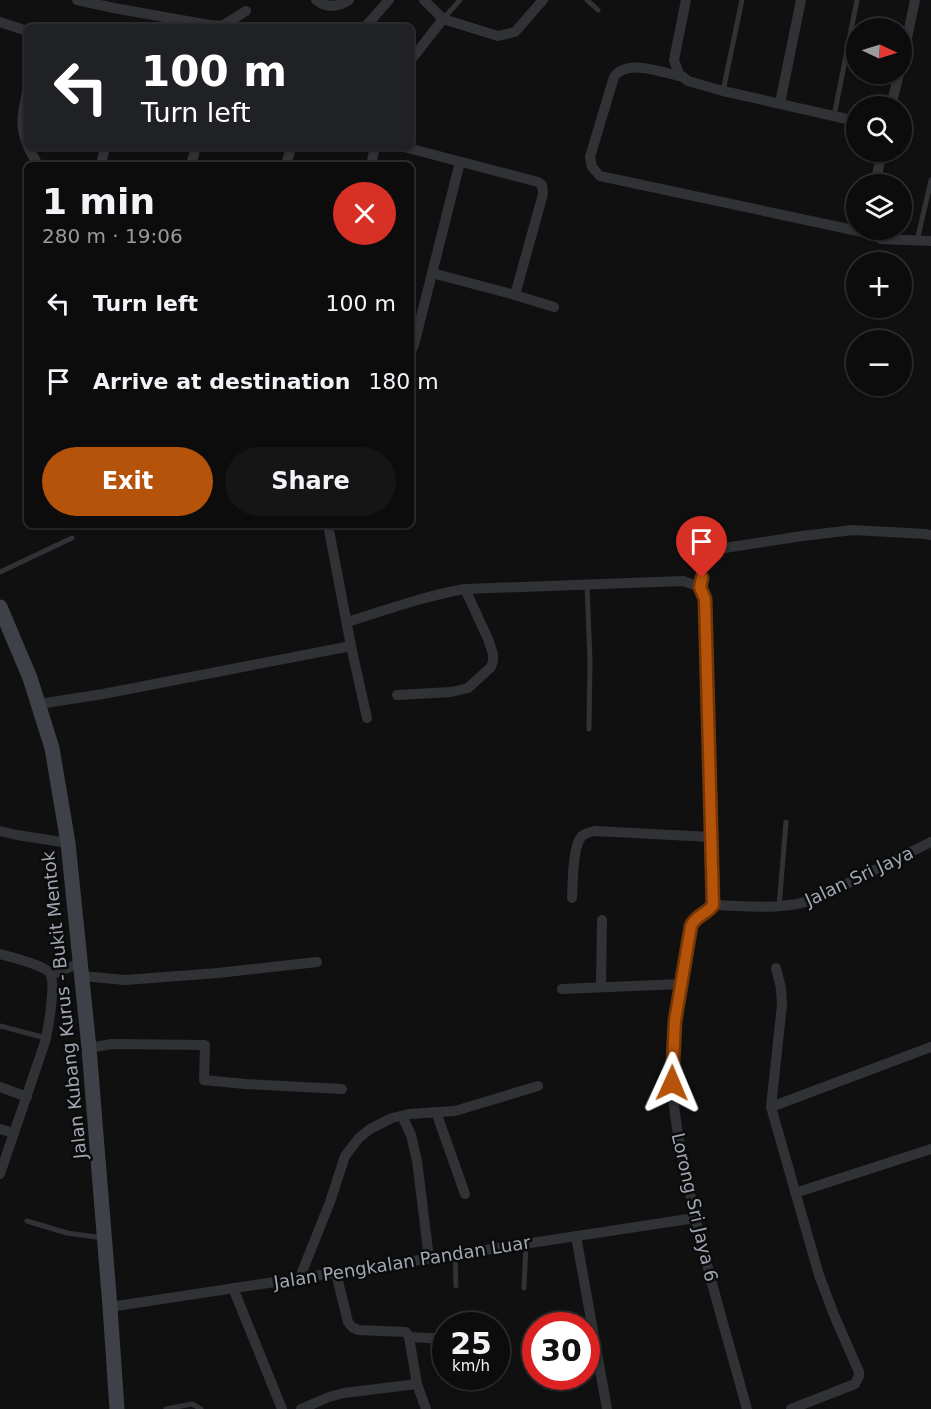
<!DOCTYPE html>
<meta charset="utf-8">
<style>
body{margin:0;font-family:"DejaVu Sans",sans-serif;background:#151516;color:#f1f3f6;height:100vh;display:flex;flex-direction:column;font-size:22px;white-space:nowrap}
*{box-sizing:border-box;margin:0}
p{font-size:20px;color:#9a9b9d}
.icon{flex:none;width:33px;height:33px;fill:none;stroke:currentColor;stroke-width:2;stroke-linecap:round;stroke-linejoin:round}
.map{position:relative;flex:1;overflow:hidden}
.side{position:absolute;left:24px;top:162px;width:390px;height:366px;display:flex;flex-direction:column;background:#0c0c0d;border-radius:9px;box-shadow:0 2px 4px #0004,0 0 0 2px #2c2c2e}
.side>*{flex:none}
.top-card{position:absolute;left:24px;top:24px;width:390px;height:126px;border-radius:9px;box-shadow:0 2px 4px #0004,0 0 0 2px #2c2c2e;background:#202124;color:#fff;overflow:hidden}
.needle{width:39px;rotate:94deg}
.controls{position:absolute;left:846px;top:18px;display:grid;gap:12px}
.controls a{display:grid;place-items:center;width:66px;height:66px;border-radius:50%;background:#0c0c0d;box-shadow:0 2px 4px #0004,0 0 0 2px #2c2c2e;font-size:30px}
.speed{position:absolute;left:432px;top:1312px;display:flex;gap:12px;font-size:30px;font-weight:700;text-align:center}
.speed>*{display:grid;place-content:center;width:78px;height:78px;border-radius:50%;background:#0c0c0d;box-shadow:0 2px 4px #0004,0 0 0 2px #2c2c2e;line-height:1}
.speed small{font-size:15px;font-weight:400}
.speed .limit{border:9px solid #d22;background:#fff;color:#111}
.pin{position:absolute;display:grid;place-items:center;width:51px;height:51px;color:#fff;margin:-62px -26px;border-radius:50% 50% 50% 0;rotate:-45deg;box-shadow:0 0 6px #0007}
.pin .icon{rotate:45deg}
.me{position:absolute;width:66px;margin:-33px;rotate:1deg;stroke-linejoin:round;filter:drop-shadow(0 0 4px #0008)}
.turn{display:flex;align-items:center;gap:21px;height:126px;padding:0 18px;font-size:27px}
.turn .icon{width:78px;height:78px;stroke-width:2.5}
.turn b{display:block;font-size:42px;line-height:51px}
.round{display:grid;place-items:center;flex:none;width:63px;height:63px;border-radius:32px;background:#151516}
.overview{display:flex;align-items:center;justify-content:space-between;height:102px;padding:0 18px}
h1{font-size:36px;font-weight:700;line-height:45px}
.primary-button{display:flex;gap:12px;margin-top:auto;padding:12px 18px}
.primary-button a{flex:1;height:69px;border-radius:36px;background:#b45309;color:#fff;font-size:24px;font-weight:700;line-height:69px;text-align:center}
.primary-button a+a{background:#151516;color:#f1f3f6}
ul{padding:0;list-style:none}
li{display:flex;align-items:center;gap:18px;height:78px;padding:0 18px}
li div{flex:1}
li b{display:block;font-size:22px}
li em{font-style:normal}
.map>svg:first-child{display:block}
</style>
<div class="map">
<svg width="931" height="1409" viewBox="0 0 931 1409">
<rect width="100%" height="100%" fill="#101011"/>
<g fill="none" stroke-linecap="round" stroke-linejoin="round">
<g stroke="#303236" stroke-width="5">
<polyline points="587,0 598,10"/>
<polyline points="443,19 460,0"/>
<polyline points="723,91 742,0"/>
<polyline points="834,116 857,0"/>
<polyline points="917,241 931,180"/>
<polyline points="0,572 72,538"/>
<polyline points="587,585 590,661 589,729"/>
<polyline points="779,907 786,822"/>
<polyline points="0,1026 46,1038"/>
<polyline points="27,1221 67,1233 103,1238"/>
<polyline points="455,1254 456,1286"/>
<polyline points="524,1288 526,1244"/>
<polyline points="166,1409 192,1404 201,1409"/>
</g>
<g stroke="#303236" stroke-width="10">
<polyline points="77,0 114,8 209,25 222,26 246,11"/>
<path d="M316 0C327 9 338 7 349 0"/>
<polyline points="424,0 443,19 498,36 515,32 543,0"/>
<polyline points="686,0 674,60 679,74 688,81 723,91 856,121"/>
<polyline points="0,22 27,31"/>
<polyline points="365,27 389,0"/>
<polyline points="411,60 443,19"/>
<polyline points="902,62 915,0"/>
<path d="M683 77C664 73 627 58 614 77L590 157 592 167 600 176 872 234"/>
<path d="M27 92C23 112 19 124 27 144"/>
<polyline points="780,103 801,0"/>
<polyline points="891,106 899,74"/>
<polyline points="28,147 38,165"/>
<polyline points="404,147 538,182 542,185 543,194 515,295"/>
<polyline points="101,165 105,147"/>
<polyline points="191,165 196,147"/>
<polyline points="286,165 291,147"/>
<polyline points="371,165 374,151 377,147"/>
<polyline points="875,184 882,152"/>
<polyline points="868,230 881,239 931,241"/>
<polyline points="432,273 515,295 554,307"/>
<polyline points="411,351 414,345 460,162"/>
<polyline points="328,525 351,646 367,718"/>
<polyline points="700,587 702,563 708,552 718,549 802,536 853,530 926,534 931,535"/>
<path d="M347 622C386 610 424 596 465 589L683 581 700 587 705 599 713 905"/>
<polyline points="397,695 451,692 468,688 491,667 493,661 493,654 488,639 465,589"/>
<polyline points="39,704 103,694 351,646"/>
<polyline points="0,831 17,835 68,843"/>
<path d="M572 898C573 883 572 846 582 836 585 833 591 832 595 831L711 837"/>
<path d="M713 905C707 914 696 915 691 926 682 978 670 1031 672 1084 674 1116 680 1148 687 1179 703 1257 726 1333 747 1409"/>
<path d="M713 905C748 906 784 911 818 898L931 842"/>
<path d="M0 954C11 957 41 964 49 972 57 980 48 1030 45 1042L0 1174"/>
<polyline points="776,968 781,988 782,1005 771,1107 819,1275 834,1315 859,1372 859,1376 855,1384 791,1409"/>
<polyline points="51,975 80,963"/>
<polyline points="82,976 125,980 218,973 317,962"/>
<polyline points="601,987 602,920"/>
<polyline points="562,989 681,984"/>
<polyline points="89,1048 112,1044 205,1045 204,1080 245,1084 342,1089"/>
<polyline points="0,1087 27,1097"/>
<polyline points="771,1107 931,1047"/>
<polyline points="436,1112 465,1194"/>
<polyline points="402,1116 411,1135 417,1161 429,1258"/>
<polyline points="0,1129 14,1133"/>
<polyline points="795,1193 931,1149"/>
<polyline points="576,1236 607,1409"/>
<polyline points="336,1273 348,1322 352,1327 358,1330 406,1332 409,1337 446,1339"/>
<polyline points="300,1277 330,1202 345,1156 359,1138 370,1129 392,1118 409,1114 455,1111 538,1086"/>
<polyline points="233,1288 282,1409"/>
<polyline points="110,1307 695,1218"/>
<polyline points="409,1337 417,1384 426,1409"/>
<polyline points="301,1409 329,1397 344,1393 417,1384"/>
</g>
<polyline stroke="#3e4147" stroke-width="15" points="0,607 30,678 52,748 68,843 89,1048 110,1307 117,1409"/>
</g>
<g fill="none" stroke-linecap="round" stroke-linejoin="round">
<g stroke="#753606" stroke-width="15">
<path id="route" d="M672 1083 675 1021 691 926C696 915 707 914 713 905L705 599 700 587 702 578"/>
</g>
<use href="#route" stroke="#b45309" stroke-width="10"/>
</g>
<g text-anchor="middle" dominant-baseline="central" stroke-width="5" stroke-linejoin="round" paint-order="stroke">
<g font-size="18" fill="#a0a7b3" stroke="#0b0b0c">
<text transform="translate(859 876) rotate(-25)">Jalan Sri Jaya</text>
<text transform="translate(64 1005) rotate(-96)">Jalan Kubang Kurus - Bukit Mentok</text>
<text transform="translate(695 1207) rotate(77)">Lorong Sri Jaya 6</text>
<text transform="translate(402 1262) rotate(-9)">Jalan Pengkalan Pandan Luar</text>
</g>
</g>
</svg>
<div class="controls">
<a><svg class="needle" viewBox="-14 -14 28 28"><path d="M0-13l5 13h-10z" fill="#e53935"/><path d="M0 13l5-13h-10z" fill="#9a9b9d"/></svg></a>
<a><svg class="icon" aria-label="search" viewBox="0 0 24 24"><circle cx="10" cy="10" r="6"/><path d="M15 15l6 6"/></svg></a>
<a><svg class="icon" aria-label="layers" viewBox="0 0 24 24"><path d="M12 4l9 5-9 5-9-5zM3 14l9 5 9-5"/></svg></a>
<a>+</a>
<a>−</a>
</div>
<div class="speed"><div>25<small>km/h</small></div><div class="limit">30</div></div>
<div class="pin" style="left:702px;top:578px;background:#d93025"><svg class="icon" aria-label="arrive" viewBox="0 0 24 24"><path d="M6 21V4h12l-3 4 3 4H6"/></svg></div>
<svg class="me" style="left:672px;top:1083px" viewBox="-20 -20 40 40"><path d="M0-17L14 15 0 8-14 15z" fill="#b45309" stroke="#fff" stroke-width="4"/></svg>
<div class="top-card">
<div class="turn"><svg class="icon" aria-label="left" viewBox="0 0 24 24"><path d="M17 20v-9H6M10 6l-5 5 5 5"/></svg><div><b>100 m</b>Turn left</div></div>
</div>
<section class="side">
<div class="overview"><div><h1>1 min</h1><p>280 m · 19:06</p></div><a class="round" style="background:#d93025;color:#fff"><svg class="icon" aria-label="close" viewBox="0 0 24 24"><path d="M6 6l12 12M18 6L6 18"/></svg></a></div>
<ul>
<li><svg class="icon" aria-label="left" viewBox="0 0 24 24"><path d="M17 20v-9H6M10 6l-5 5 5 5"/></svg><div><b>Turn left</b></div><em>100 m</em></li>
<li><svg class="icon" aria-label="arrive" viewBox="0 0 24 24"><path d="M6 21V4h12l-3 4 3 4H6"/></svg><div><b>Arrive at destination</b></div><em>180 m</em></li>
</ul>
<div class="primary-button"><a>Exit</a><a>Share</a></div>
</section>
</div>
